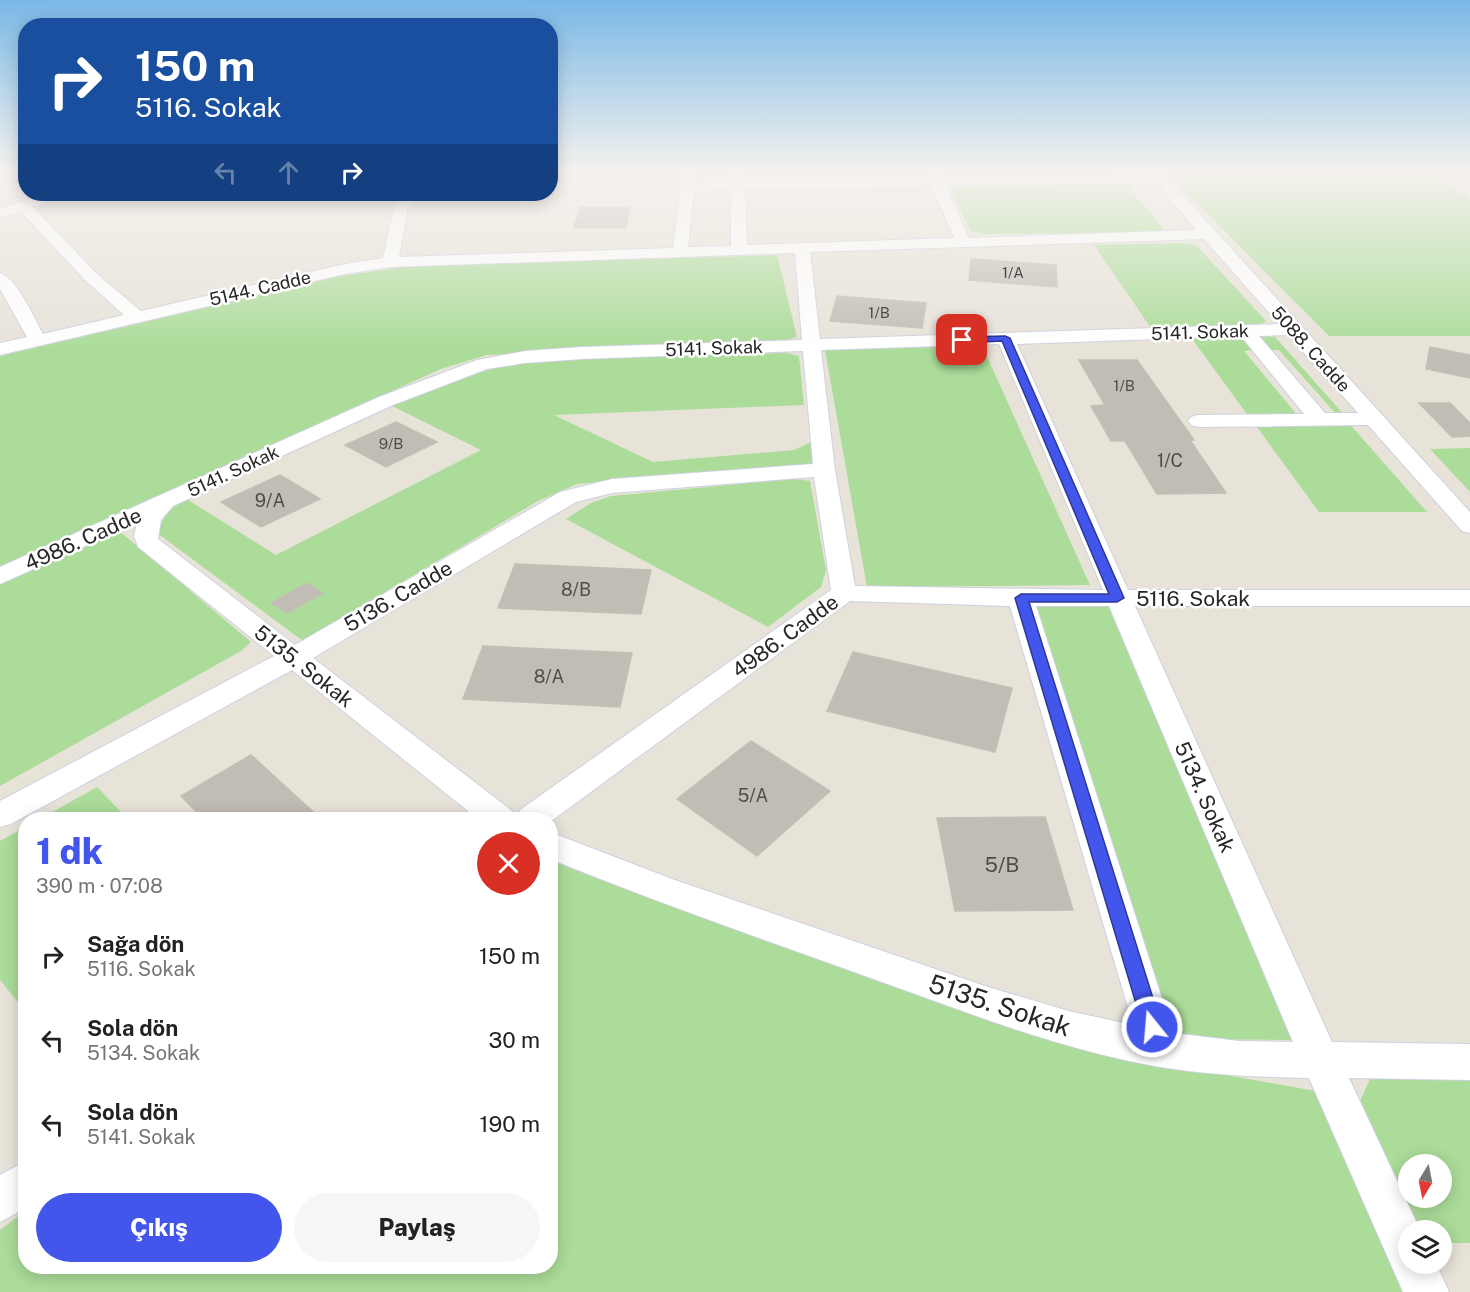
<!DOCTYPE html>
<html lang="tr">
<meta charset="utf-8">
<style>
body{margin:0;font-family:"Public Sans",sans-serif;background:#f6f6f6;color:#222;height:100vh;display:flex;flex-direction:column;font-size:22px;white-space:nowrap}
*{box-sizing:border-box;margin:0}
p{font-size:20px;color:#767676}
.icon{flex:none;width:33px;height:33px;fill:none;stroke:currentColor;stroke-width:2;stroke-linecap:round;stroke-linejoin:round}
.map{position:relative;flex:1;overflow:hidden}
.drawer{position:absolute;left:18px;top:812px;width:540px;height:462px;display:flex;flex-direction:column;background:#fff;border-radius:24px;box-shadow:0 3px 15px #0003}
.drawer>*{flex:none}
.hud{position:absolute;left:18px;top:18px;width:540px;height:183px;border-radius:24px;box-shadow:0 3px 15px #0003;background:#1a4fa0;color:#fff;overflow:hidden}
.needle{width:39px;rotate:190deg}
.controls{position:absolute;left:1398px;top:1154px;display:grid;gap:12px}
.controls a{display:grid;place-items:center;width:54px;height:54px;border-radius:50%;background:#fff;box-shadow:0 3px 15px #0003;font-size:30px}
.pin{position:absolute;display:grid;place-items:center;width:51px;height:51px;color:#fff;margin:-26px;border-radius:12px;box-shadow:0 3px 9px #0006}
.me{position:absolute;width:66px;margin:-33px;rotate:343deg;stroke-linejoin:round;filter:drop-shadow(0 0 4px #0008)}
.turn{display:flex;align-items:center;gap:21px;height:126px;padding:0 18px;font-size:27px}
.turn .icon{width:78px;height:78px;stroke-width:2.5}
.turn b{display:block;font-size:42px;line-height:51px}
.lanes{display:flex;align-items:center;height:57px;padding:0 18px;background:#0003;justify-content:center;gap:30px;direction:ltr}
.lanes .off{opacity:.35}
.round{display:grid;place-items:center;flex:none;width:63px;height:63px;border-radius:32px;background:#f6f6f6}
.summary{display:flex;align-items:center;justify-content:space-between;height:102px;padding:0 18px}
h1{font-size:36px;font-weight:800;line-height:45px;color:#4356eb}
.action{display:flex;gap:12px;margin-top:auto;padding:12px 18px}
.action a{flex:1;height:69px;border-radius:36px;background:#4356eb;color:#fff;font-size:24px;font-weight:800;line-height:69px;text-align:center}
.action a+a{background:#f6f6f6;color:#222}
ul{padding:0;list-style:none}
li{display:flex;align-items:center;gap:18px;height:84px;padding:0 18px}
li div{flex:1}
li b{display:block;font-size:22px}
li em{font-style:normal}
.map>svg:first-child{display:block}
</style>
<div class="map">
<svg width="1470" height="1292" viewBox="0 0 1470 1292">
<rect width="100%" height="100%" fill="#e8e3d9"/>
<polygon fill="#dcd9e1" points="0,171 25,171 26,194 35,194 0,206"/>
<g fill="#abdc99" fill-rule="evenodd">
<polygon points="942,171 1120,171 1135,194 1164,230 1153,233 982,234 972,231 968,226"/>
<polygon points="1165,171 1435,171 1470,200 1470,336 1329,336"/>
<polygon points="1184,243 1196,245 1266,321 1254,328 1153,331 1094,245"/>
<polygon points="777,255 797,337 782,342 487,355 441,369 0,566 0,356 340,276 413,266"/>
<polygon points="1190,336 1238,336 1244,338 1254,350 1244,351 1298,416 1249,417"/>
<polygon points="1261,336 1275,337 1345,416 1337,415 1279,350 1269,350 1260,338"/>
<polygon points="967,346 985,352 1090,585 867,587 825,350"/>
<path d="M786 353 799 356 804 405 554 415 653 462 794 450 811 442 815 462 806 465 577 484 538 501 303 641 157 533C163 517 171 508 185 498L276 555 481 450 390 405 449 381 503 366 554 358Z"/>
<polygon points="1347,421 1427,512 1319,512 1254,423"/>
<polygon points="1470,448 1470,492 1430,449"/>
<polygon points="794,479 810,481 826,570 821,587 768,627 566,519 591,503 611,496"/>
<polygon points="118,530 251,642 241,651 0,786 0,583"/>
<polygon points="1033,606 1112,606 1291,1040 1174,1039"/>
<polygon points="97,787 128,819 40,819"/>
<polygon points="25,827 25,1011 0,980 0,841"/>
<polygon points="554,860 1153,1062 1316,1091 1405,1292 0,1292 0,1230 25,1211 26,1266 550,1266 550,861"/>
<path d="M1371 1077H1470V1243H1442V1230H1415L1358 1106ZM1408 1164H1442V1197H1408Z"/>
</g>
<g fill="#c1bdb5" stroke="#c3bfb3" stroke-width="1.5">
<polygon points="580,207 630,207 626,228 574,228"/>
<polygon points="971,259 1056,265 1057,287 969,280"/>
<polygon points="837,296 926,303 922,328 830,321"/>
<polygon points="1430,347 1470,355 1470,378 1426,369"/>
<polygon points="1079,360 1137,360 1194,440 1190,440 1226,493 1157,494 1125,441 1111,441 1091,406 1105,405"/>
<polygon points="1419,403 1450,403 1470,423 1470,436 1452,437"/>
<polygon points="396,422 437,442 386,467 345,445"/>
<polygon points="280,475 320,499 261,527 221,502"/>
<polygon points="515,564 651,570 641,614 498,608"/>
<polygon points="307,583 323,593 287,613 271,603"/>
<polygon points="483,646 632,653 620,707 463,699"/>
<polygon points="853,652 1012,688 995,752 827,711"/>
<polygon points="751,741 830,791 757,856 677,799"/>
<polygon points="251,755 321,819 203,819 181,796"/>
<polygon points="1045,817 1073,910 955,911 937,818"/>
</g>
<g fill="none" stroke-linecap="round" stroke-linejoin="round">
<g stroke="#ced0df" stroke-width="2">
<g id="minor">
<path d="M683 171H695V183L731 182 732 171H744L745 182 928 178 926 171H938L942 178 1149 174 1148 171H1161L1470 512V533L1462 531 1368 425 1198 427 1191 425 1188 421 1191 417 1198 415 1304 414 1241 336 1017 344 1128 590H1470V606H1135L1332 1042 1470 1044V1080L1349 1078 1420 1230H1408V1263H1436L1449 1292H1403L1309 1078C1259 1077 1209 1075 1160 1067 1056 1049 956 1008 857 973 754 936 651 900 550 859V832L672 879 988 987 1069 1011 1133 1025 1010 606 850 601 550 822V819H478L292 670 11 824 0 827V801L274 656 138 547 134 536 137 523 0 584V567L379 397 477 360 525 351 582 347 802 340 795 253 390 267 345 274 0 355V343L27 337 0 289V273C16 277 35 319 43 334L124 315 86 281 21 212 0 218V209L46 194H65L63 197 33 207 97 274 141 311 345 264 383 258 394 207 404 194H418L408 207 399 257 673 248ZM1156 182 1196 230 969 238 946 186ZM932 186 954 238 747 245 745 190ZM731 190V246L688 247 694 191ZM1204 239 1279 324 820 339 810 252ZM1288 335 1358 413H1325L1259 336ZM999 344 1103 590 855 586 835 470 821 350ZM803 351 813 464 612 479 560 492 295 645 158 539 161 520 173 506 393 405 487 369 525 363 582 359ZM814 477 831 590 520 810 516 818 511 810 313 658 576 502 612 493ZM1036 606H1109L1293 1042 1239 1041 1173 1033Z"/>
<polygon points="26,1161 26,1208 0,1222 0,1175"/>
</g>
</g>
<use href="#minor" fill="#fff" fill-rule="evenodd"/>
</g>
<linearGradient id="sky" x2="0" y2="1"><stop stop-color="#79b8e6"/><stop offset="0.49" stop-color="#f5f2ee"/><stop offset="1" stop-color="#f5f2ee" stop-opacity="0"/></linearGradient>
<rect width="1470" height="351" fill="url(#sky)"/>
<polygon fill="#4356eb" stroke="#2c3899" stroke-width="1.5" points="1005,336 1010,338 1124,598 1117,602 1029,602 1162,1027 1159,1033 1152,1035 1146,1033 1143,1027 1015,598 1021,594 1109,594 1002,341 962,343 957,340 962,337"/>
<g text-anchor="middle" dominant-baseline="central" stroke-width="5" stroke-linejoin="round" paint-order="stroke">
<g font-size="15" fill="#4e4c4a">
<text x="1013" y="272">1/A</text>
<text x="879" y="312">1/B</text>
<text x="1124" y="385">1/B</text>
<text x="391" y="443">9/B</text>
</g>
<g font-size="18" fill="#272727" stroke="#fff">
<text transform="translate(260 288) rotate(-13)">5144. Cadde</text>
<text transform="translate(1200 332) rotate(-2)">5141. Sokak</text>
<text transform="translate(714 348) rotate(-2)">5141. Sokak</text>
<text transform="translate(1311 349) rotate(48)">5088. Cadde</text>
<text transform="translate(233 471) rotate(-25)">5141. Sokak</text>
</g>
<g font-size="18" fill="#4e4c4a">
<text x="1170" y="460">1/C</text>
<text x="270" y="500">9/A</text>
<text x="576" y="589">8/B</text>
<text x="549" y="676">8/A</text>
<text x="753" y="795">5/A</text>
</g>
<g font-size="21" fill="#272727" stroke="#fff">
<text transform="translate(83 539) rotate(-24)">4986. Cadde</text>
<text transform="translate(398 596) rotate(-30)">5136. Cadde</text>
<text x="1193" y="598">5116. Sokak</text>
<text transform="translate(785 636) rotate(-36)">4986. Cadde</text>
<text transform="translate(304 666) rotate(38)">5135. Sokak</text>
<text transform="translate(1205 797) rotate(66)">5134. Sokak</text>
</g>
<g font-size="21" fill="#4e4c4a">
<text x="1002" y="864">5/B</text>
</g>
<g font-size="26" fill="#272727" stroke="#fff">
<text transform="translate(1000 1005) rotate(18)">5135. Sokak</text>
</g>
</g>
</svg>
<div class="controls">
<a><svg class="needle" viewBox="-14 -14 28 28"><path d="M0-13l5 13h-10z" fill="#e53935"/><path d="M0 13l5-13h-10z" fill="#767676"/></svg></a>
<a><svg class="icon" aria-label="layers" viewBox="0 0 24 24"><path d="M12 4l9 5-9 5-9-5zM3 14l9 5 9-5"/></svg></a>
</div>
<div class="pin" style="left:962px;top:340px;background:#d93025"><svg class="icon" aria-label="arrive" viewBox="0 0 24 24"><path d="M6 21V4h12l-3 4 3 4H6"/></svg></div>
<svg class="me" style="left:1152px;top:1027px" viewBox="-20 -20 40 40"><circle r="17" fill="#4356eb" stroke="#fff" stroke-width="3"/><path d="M0-11L8 9 0 5-8 9z" fill="#fff"/></svg>
<div class="hud">
<div class="turn"><svg class="icon" aria-label="right" viewBox="0 0 24 24"><path d="M7 20v-9h11M14 6l5 5-5 5"/></svg><div><b>150 m</b>5116. Sokak</div></div>
<div class="lanes"><svg class="icon off" aria-label="left" viewBox="0 0 24 24"><path d="M17 20v-9H6M10 6l-5 5 5 5"/></svg><svg class="icon off" aria-label="ahead" viewBox="0 0 24 24"><path d="M12 20V5M6 11l6-6 6 6"/></svg><svg class="icon" aria-label="right" viewBox="0 0 24 24"><path d="M7 20v-9h11M14 6l5 5-5 5"/></svg></div>
</div>
<section class="drawer">
<div class="summary"><div><h1>1 dk</h1><p>390 m · 07:08</p></div><a class="round" style="background:#d93025;color:#fff"><svg class="icon" aria-label="close" viewBox="0 0 24 24"><path d="M6 6l12 12M18 6L6 18"/></svg></a></div>
<ul>
<li><svg class="icon" aria-label="right" viewBox="0 0 24 24"><path d="M7 20v-9h11M14 6l5 5-5 5"/></svg><div><b>Sağa dön</b><p>5116. Sokak</p></div><em>150 m</em></li>
<li><svg class="icon" aria-label="left" viewBox="0 0 24 24"><path d="M17 20v-9H6M10 6l-5 5 5 5"/></svg><div><b>Sola dön</b><p>5134. Sokak</p></div><em>30 m</em></li>
<li><svg class="icon" aria-label="left" viewBox="0 0 24 24"><path d="M17 20v-9H6M10 6l-5 5 5 5"/></svg><div><b>Sola dön</b><p>5141. Sokak</p></div><em>190 m</em></li>
</ul>
<div class="action"><a>Çıkış</a><a>Paylaş</a></div>
</section>
</div>
